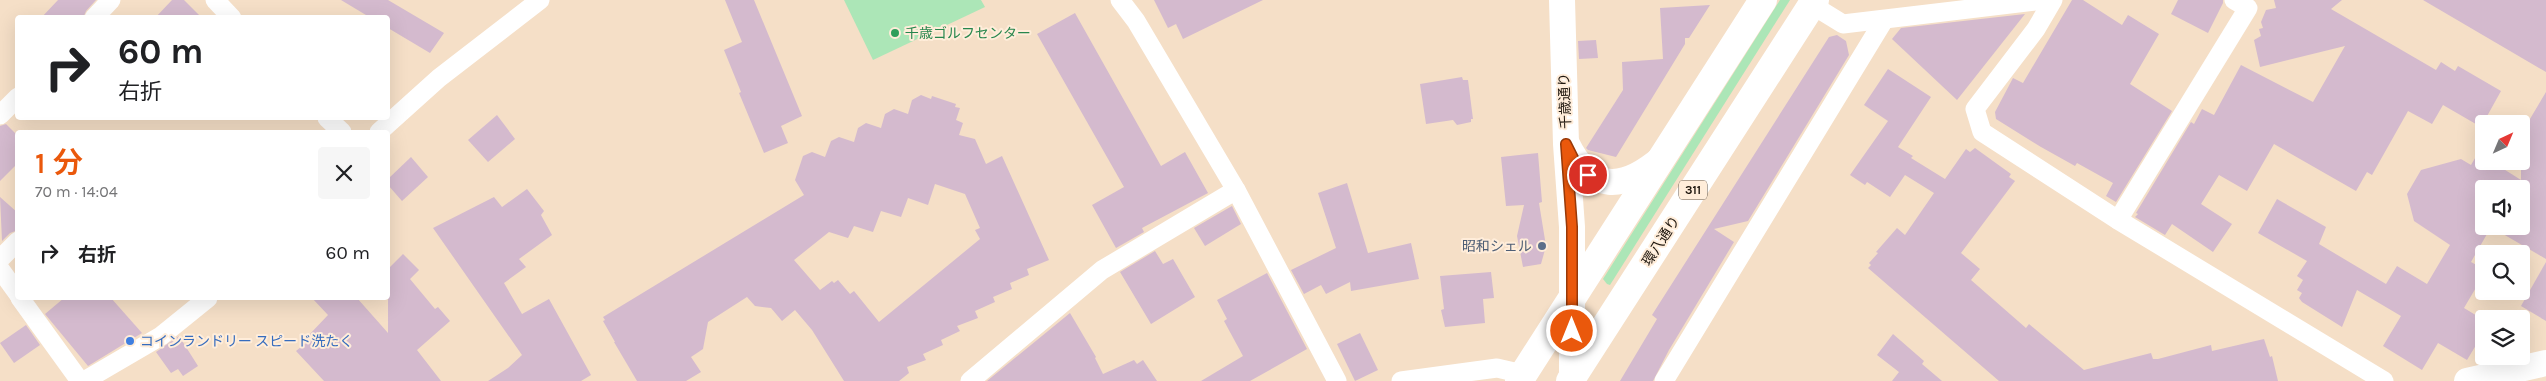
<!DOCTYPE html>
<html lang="ja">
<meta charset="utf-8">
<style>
body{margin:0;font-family:Karla,"Noto Sans JP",sans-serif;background:#f6f6f6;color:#202124;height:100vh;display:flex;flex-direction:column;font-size:19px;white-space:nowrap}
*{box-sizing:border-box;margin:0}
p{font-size:16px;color:#757577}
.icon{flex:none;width:28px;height:28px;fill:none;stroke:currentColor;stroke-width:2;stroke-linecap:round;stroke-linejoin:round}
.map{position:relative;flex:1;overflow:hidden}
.sheet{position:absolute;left:15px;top:130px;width:375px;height:170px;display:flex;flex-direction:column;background:#fff;border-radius:5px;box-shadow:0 5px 20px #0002}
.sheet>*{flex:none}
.guide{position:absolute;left:15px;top:15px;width:375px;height:105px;border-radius:5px;box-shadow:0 5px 20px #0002;background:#fff;color:#202124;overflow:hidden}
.needle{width:32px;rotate:44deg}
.controls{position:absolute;left:2475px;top:115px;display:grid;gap:10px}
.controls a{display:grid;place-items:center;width:55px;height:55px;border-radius:5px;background:#fff;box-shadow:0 5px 20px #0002;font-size:25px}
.pin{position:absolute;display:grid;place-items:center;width:42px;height:42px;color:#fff;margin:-21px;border:2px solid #fff;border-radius:50%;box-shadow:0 1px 5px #0007}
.me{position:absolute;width:55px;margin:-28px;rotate:0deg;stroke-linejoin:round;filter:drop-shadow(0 0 4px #0008)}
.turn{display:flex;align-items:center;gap:18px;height:105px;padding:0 20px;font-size:22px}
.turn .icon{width:65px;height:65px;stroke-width:2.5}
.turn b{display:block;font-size:35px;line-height:42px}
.round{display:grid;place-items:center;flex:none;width:52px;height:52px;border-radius:5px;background:#f6f6f6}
.overview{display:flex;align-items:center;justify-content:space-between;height:85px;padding:0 20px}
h1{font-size:30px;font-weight:600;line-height:38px;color:#ea580c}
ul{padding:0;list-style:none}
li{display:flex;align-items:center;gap:15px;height:75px;padding:0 20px}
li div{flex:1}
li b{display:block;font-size:19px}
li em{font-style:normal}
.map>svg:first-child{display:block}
</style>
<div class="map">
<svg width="2546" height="381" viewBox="0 0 2546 381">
<rect width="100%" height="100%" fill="#f5dfc7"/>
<g fill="#ace6b7">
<polygon points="844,0 981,0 985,7 873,60"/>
<polygon points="1780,0 1790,0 1610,285 1607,284 1603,279"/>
</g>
<g fill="#d4bace" fill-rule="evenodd">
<polygon points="58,0 96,0 86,11 83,18 41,18"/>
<polygon points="172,0 184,0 202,18 155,18"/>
<polygon points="341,0 388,0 444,33 430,53 388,28 388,18 371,18"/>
<polygon points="725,0 754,0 802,116 781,126 788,143 764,153 739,93 741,92 724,50 742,42"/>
<polygon points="1154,0 1263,0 1183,39 1176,24 1168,28"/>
<polygon points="2072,0 2083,0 2122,25 2128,15 2159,34 2130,84 2172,111 2116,202 2106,196 2113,183 2077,163 2075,166 2041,147 1996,119 1995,112 2013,78 2023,83"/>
<polygon points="2178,0 2223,0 2223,3 2208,33 2171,14"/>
<polygon points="2274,0 2342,0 2331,9 2436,70 2441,62 2455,71 2458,66 2501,91 2481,127 2443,105 2432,124 2408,111 2372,175 2367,172 2356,191 2274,144 2247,191 2219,175 2201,204 2232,224 2213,252 2172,224 2165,235 2135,217 2138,214 2136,213 2191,122 2194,124 2202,109 2214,115 2241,65 2313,102 2345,46 2260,67 2254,40 2261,36 2259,29 2263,28 2261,22 2266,10 2276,8"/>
<polygon points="2423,0 2546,0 2546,72"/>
<polygon points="1710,5 1689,38 1685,38 1685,44 1616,157 1588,150 1586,148 1623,90 1622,62 1663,59 1660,8"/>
<polygon points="1075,13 1161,166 1185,152 1208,193 1142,228 1144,232 1116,248 1092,205 1124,187 1037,34"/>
<polygon points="2025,14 1957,100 1892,39 1901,28"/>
<polygon points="1837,35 1846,41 1849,55 1748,221 1714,229 1734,242 1669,350 1653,381 1620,381 1657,319 1652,315 1829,37"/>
<polygon points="1596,40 1598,58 1579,59 1578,41"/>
<polygon points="1888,69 1931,97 1898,147 1913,156 1911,158 1945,179 1966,149 1970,152 1975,148 2011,174 2009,177 2015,181 1961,253 1980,269 1971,280 2026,328 2029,324 2084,370 2151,353 2153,359 2158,359 2211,345 2212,351 2264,339 2270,357 2272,356 2278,381 1999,381 1868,268 1871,265 1869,263 1878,253 1876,252 1897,228 1905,235 1934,193 1905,175 1890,197 1867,182 1865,185 1850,175 1888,121 1864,105"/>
<polygon points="1462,77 1463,80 1468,80 1473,119 1471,119 1471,122 1457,125 1453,120 1426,124 1420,84"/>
<path d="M2546 92V259L2491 227 2471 262 2484 269V274L2464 308 2484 320V332L2467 360 2438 343 2422 370 2383 346 2401 316 2357 290 2342 327 2302 302 2299 298 2302 293 2297 290 2303 280 2297 276 2307 261 2258 233 2277 199 2326 227 2319 244 2386 284 2397 266 2427 284 2450 245 2414 221 2407 194 2421 170 2461 159 2471 165 2478 153 2484 157V161H2491L2521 180V134ZM2484 189H2521V226H2484Z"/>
<path d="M921 95 931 99 932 96 956 104 955 107 960 108 956 120 963 123 959 135 975 139 986 164 1002 156 1049 260 1027 269 1029 275 1010 283 1012 289 993 297 995 302 975 311 978 318 957 326 960 331 941 340 943 345 923 354 926 360 907 367 909 373 899 381H844L812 330 795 310 782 321 771 308 755 306 747 297 708 322 703 349 691 357 701 372 686 381H637L614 342H615L603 321 605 320 603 317 804 195 795 180 803 156 812 152 825 157 831 141 839 137 854 142 858 128 866 123 881 128 885 114 894 109 908 114 912 100ZM935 184 965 194 980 228 975 230 980 239 879 322 854 291 850 294 838 280 834 283 832 281 820 290 794 260 829 232 848 238 854 226 873 232 881 211 901 217 908 198 928 205Z"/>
<polygon points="497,115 515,139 488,162 468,140"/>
<polygon points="6,124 18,136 18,163 0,181 0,126"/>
<polygon points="1538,153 1542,202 1539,203 1546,246 1541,264 1523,267 1517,236 1524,205 1506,206 1501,157"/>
<polygon points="411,157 428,177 402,201 388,185 388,179"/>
<polygon points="1347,183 1368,253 1411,243 1419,279 1351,291 1350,282 1326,294 1321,285 1304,294 1291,270 1336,248 1318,193"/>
<polygon points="527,189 544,211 541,215 552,235 519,259 526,267 504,283 522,314 549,299 591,375 581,381 488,381 508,368 522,355 433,228 494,197 502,207"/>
<polygon points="0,197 18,213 18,230 10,233 2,241"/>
<polygon points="1232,206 1241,224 1205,246 1194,228"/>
<polygon points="1155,251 1163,264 1173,259 1195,297 1151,324 1120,272"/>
<polygon points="403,254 419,270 410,279 435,309 438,307 450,321 417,350 441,381 324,381 296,351 312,338 309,335 328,315 312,298 357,298 388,333 388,269"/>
<polygon points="2546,262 2546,321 2521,306"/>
<polygon points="1491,272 1494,298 1483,299 1485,323 1445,327 1441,310 1444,309 1440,276"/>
<polygon points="1267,273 1307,349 1250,381 1201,381 1243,356 1224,321 1227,319 1217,300"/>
<polygon points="64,298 111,298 142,333 88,366 45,314"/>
<polygon points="1070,313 1096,357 1095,358 1103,374 1134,360 1137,364 1143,360 1157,381 987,381"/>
<polygon points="26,325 40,345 14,363 0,343"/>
<polygon points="1360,333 1378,370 1355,381 1337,344"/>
<polygon points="1893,334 1924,361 1922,364 1942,381 1892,381 1899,372 1877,355"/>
<polygon points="179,336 198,366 183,376 178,369 171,373 156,352"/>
</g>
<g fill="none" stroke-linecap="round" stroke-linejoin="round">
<g stroke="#fff" stroke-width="19">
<polyline points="215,0 232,18"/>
<polyline points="1120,0 1136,21 1236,190 1337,381"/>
<polyline points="2053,0 2036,29 1975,109 1982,132 2118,220 2384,381"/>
<polyline points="1812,5 1843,24 2045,0"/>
<polyline points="94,18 111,0"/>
<polyline points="0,115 18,97"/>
<polyline points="327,118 342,132"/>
<polyline points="379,132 439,78 540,0"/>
<polyline points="2118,220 2248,8 2234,0"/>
<polyline points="0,259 18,241"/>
<polyline points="0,269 18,294"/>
<polyline points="20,298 80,381"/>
<polyline points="84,381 161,336 208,298"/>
<polyline points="970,381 1102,270 1236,190"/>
<polyline points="1401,381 1497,368 1523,374"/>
<polyline points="1664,381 1884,20"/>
</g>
<g stroke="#fff" stroke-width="26">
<polyline points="1562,0 1566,144 1572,227 1572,381"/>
<path d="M1567 144C1591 193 1623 191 1662 158"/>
<polyline points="2467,381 2546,363"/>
</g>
<g stroke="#fff" stroke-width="28">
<polyline points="1519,381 1763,0"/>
<polyline points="1570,381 1815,0"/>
</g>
</g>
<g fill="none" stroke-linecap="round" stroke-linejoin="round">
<g stroke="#983908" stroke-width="12">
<polyline id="route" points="1572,331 1572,227 1566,144 1575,162 1588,175"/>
</g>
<use href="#route" stroke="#ea580c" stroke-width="9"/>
</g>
<circle fill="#2e9e5b" stroke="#ffedda" stroke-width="2" cx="895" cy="33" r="5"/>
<circle fill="#5c6f8a" stroke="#ffedda" stroke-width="2" cx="1542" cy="246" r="5"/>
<circle fill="#3f7fe0" stroke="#ffedda" stroke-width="2" cx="130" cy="341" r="5"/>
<g text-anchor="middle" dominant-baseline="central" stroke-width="4" stroke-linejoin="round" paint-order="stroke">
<rect fill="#ffedda" stroke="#62564b" stroke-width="1" x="1679" y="180.5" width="28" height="19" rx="4"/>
<g font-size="12" font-weight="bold" fill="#1e160e">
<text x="1693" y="190">311</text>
</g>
<g font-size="14" fill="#27864d" stroke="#ffedda" text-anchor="start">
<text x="905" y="33">千歳ゴルフセンター</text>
</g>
<g font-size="14" fill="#1e160e" stroke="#ffedda">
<text transform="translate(1565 101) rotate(-92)">千歳通り</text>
<text transform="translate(1661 241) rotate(-57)">環八通り</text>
</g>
<g font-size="14" fill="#4e5e75" stroke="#ffedda" text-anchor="end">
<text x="1532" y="246">昭和シェル</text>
</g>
<g font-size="14" fill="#366cbe" stroke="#ffedda" text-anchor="start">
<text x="140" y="341">コインランドリー スピード洗たく</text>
</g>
</g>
</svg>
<div class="controls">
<a><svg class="needle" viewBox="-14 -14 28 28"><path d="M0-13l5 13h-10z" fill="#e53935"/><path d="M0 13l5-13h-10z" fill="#757577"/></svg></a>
<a><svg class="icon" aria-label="sound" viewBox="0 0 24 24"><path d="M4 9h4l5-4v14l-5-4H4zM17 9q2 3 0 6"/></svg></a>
<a><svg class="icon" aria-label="search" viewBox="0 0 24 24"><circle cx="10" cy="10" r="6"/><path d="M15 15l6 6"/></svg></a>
<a><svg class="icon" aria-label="layers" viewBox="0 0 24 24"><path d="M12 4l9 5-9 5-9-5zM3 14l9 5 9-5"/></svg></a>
</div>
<div class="pin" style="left:1588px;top:175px;background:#d93025"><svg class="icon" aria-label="arrive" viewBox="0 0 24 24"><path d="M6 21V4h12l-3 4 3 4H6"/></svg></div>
<svg class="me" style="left:1572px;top:331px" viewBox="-20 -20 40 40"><circle r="17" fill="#ea580c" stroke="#fff" stroke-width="3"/><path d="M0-11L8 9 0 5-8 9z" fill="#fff"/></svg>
<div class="guide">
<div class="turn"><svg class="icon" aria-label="right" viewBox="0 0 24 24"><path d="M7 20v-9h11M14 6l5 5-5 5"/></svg><div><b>60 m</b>右折</div></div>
</div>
<section class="sheet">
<div class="overview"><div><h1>1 分</h1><p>70 m · 14:04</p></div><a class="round"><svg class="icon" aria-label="close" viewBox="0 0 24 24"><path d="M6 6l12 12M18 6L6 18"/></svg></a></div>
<ul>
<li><svg class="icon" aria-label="right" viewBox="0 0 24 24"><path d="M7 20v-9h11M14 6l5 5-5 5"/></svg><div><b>右折</b></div><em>60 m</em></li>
</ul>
</section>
</div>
